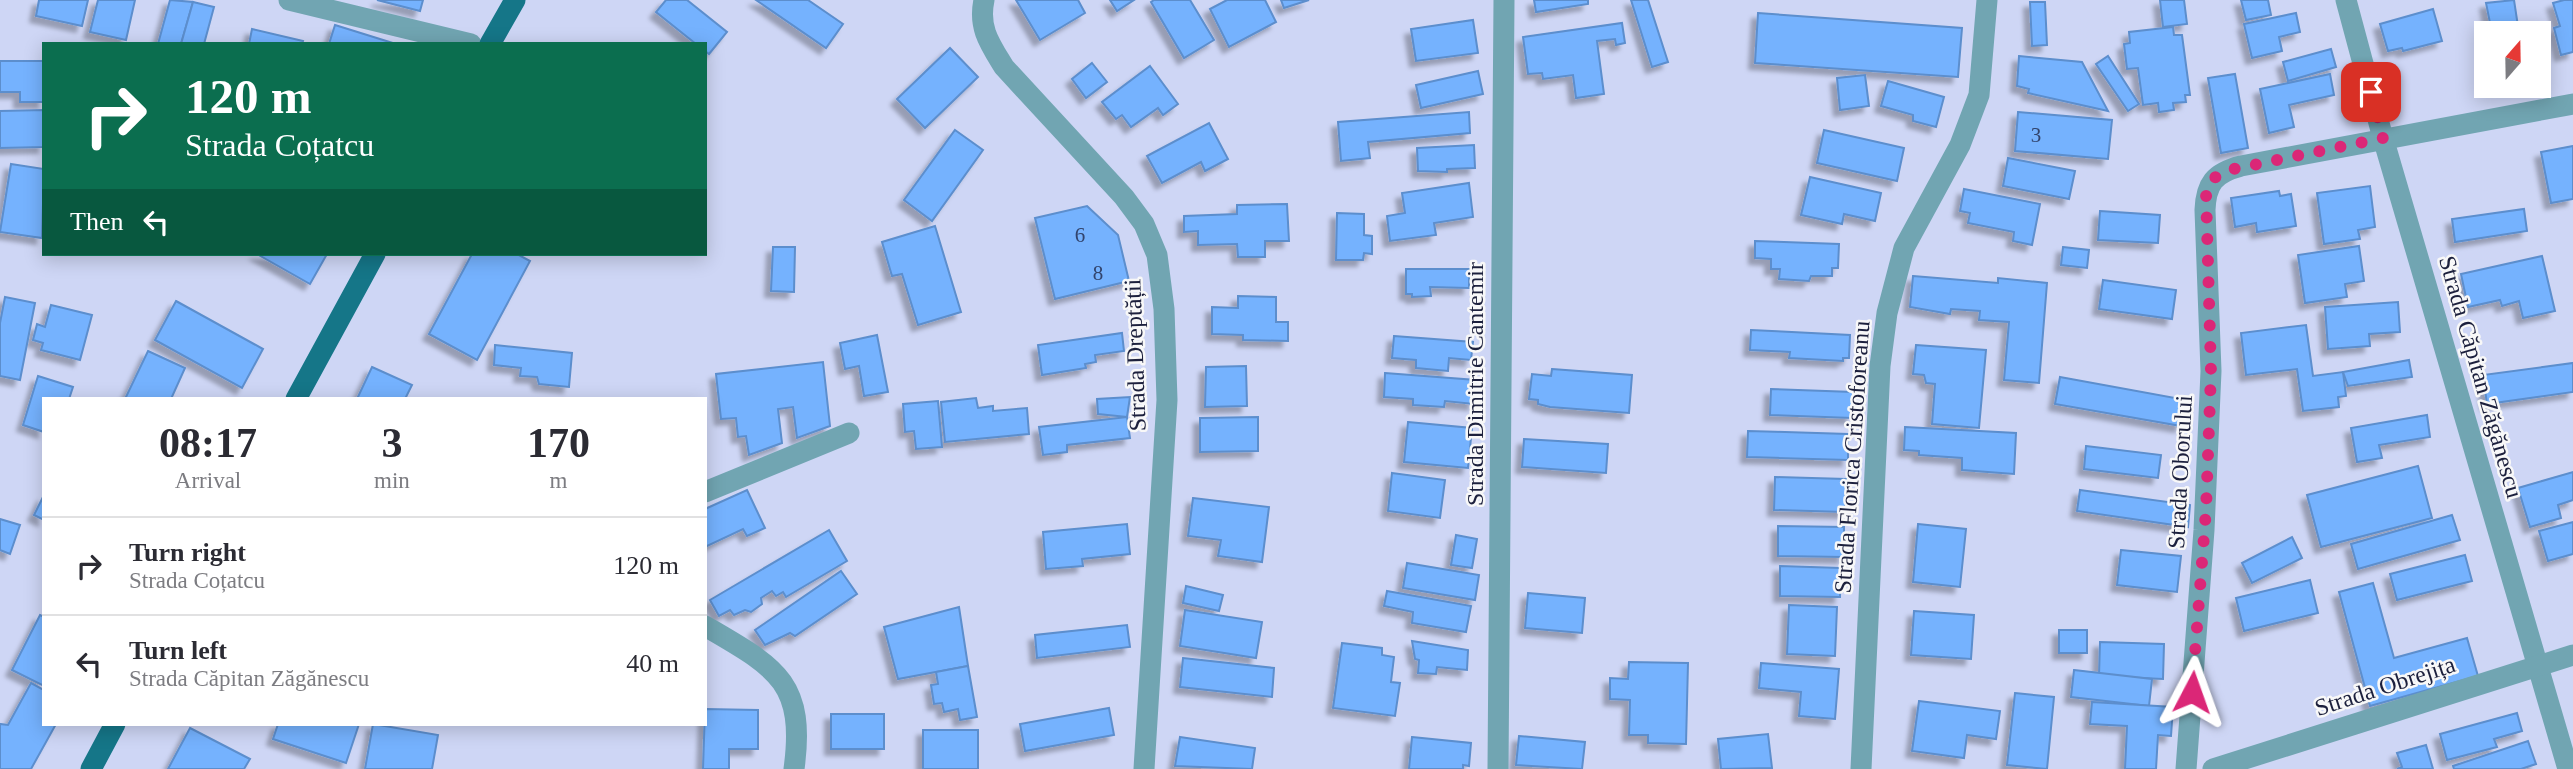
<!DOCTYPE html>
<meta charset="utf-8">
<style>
body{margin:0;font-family:Georgia,serif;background:#f7f7f7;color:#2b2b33;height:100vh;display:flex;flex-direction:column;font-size:26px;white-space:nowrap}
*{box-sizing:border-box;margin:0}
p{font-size:23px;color:#7c7c81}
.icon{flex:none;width:38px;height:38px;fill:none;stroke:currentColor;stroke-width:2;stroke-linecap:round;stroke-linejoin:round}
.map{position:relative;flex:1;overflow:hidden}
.details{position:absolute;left:42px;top:397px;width:665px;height:329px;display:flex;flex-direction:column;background:#fff;border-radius:0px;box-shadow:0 4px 18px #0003}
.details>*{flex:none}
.banner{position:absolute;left:42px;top:42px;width:665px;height:214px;border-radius:0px;box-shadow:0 4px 18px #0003;background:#0b6e4f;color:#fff;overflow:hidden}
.needle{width:46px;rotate:20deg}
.fabs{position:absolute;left:2474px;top:21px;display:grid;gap:14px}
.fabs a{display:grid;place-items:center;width:77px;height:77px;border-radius:0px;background:#fff;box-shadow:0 4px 18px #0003;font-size:35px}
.pin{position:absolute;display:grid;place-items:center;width:60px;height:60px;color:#fff;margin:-30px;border-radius:14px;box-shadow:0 4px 10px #0006}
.me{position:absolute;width:77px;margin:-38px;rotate:4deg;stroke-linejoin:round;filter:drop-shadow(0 0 5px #0008)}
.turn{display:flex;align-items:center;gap:24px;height:147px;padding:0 28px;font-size:32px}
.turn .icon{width:91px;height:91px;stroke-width:2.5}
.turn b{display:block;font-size:49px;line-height:60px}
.then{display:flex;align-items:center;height:66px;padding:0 28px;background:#0003;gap:14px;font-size:26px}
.eta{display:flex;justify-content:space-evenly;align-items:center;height:119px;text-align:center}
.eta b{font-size:42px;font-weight:600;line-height:49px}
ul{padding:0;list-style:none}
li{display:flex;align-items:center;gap:21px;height:98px;padding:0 28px;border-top:2px solid #e1e1e2}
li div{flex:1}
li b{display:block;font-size:26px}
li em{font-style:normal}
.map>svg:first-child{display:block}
</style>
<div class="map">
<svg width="2573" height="769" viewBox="0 0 2573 769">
<defs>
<filter id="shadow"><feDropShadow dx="-6" dy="6" stdDeviation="2" flood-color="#0004"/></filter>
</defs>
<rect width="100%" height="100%" fill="#ced6f5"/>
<g fill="#75b2fe" stroke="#5c8ecd" stroke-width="2" filter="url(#shadow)">
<polygon points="39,0 88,0 82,26 36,16"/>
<polygon points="98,0 135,0 126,40 90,32"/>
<polygon points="170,0 193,2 181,44 158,44"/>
<polygon points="377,0 423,0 420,11"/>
<polygon points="666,0 687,0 727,32 709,54 705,51 705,44 696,44 656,12"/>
<polygon points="756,0 808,0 843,24 826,48"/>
<polygon points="1016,0 1078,0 1085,13 1040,40"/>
<polygon points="1110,0 1134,0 1117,11"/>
<polygon points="1154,0 1190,0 1214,40 1184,58 1151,2"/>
<polygon points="1227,0 1265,0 1276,22 1229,47 1210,9"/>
<polygon points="1281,0 1309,0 1284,8"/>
<polygon points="1534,0 1588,0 1588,4 1536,12"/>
<polygon points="1631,0 1648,0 1668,62 1652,67"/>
<polygon points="2160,0 2184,0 2187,24 2163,27"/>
<polygon points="2241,0 2268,0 2271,15 2246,20"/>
<polygon points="2514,0 2519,33 2492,33 2486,3"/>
<polygon points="2564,0 2573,0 2573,52 2561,55 2554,28 2560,26 2553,3"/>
<polygon points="193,2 214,7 204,44 181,44"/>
<polygon points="2030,2 2045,2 2047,45 2032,46"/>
<polygon points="2433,9 2442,41 2403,51 2402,48 2388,51 2380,24"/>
<polygon points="1758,13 1962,28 1958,77 1755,63"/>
<polygon points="2296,13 2300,32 2279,37 2282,51 2252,58 2244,24"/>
<polygon points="1473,20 1478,53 1416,61 1411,29"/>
<polygon points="1622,23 1625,43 1616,45 1615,39 1597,41 1604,94 1576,98 1573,75 1543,79 1542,73 1528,74 1523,37"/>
<polygon points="335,25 396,44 329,44"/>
<polygon points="2173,27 2174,35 2182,35 2190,95 2185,95 2186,102 2173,103 2174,110 2159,112 2158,103 2143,105 2138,68 2127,69 2124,44 2130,43 2129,32"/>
<polygon points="252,29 303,41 302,44 249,44"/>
<polygon points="950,48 978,77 925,128 897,99"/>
<polygon points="2331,49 2336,67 2288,81 2283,62"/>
<polygon points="2019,56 2082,62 2108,111 2028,93 2029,89 2017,86"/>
<polygon points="2108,56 2139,104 2128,111 2096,64"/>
<polygon points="0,61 44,61 44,102 20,102 20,92 0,92"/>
<polygon points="1092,63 1107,82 1086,98 1072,79"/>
<polygon points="1150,66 1178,104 1163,115 1158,108 1131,127 1122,115 1116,119 1102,102"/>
<polygon points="1478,71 1483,94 1421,108 1416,85"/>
<polygon points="2235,74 2248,148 2221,153 2208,78"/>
<polygon points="2330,74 2334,95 2289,105 2294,127 2269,133 2260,89"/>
<polygon points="1865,75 1869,106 1840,110 1837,78"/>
<polygon points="1888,81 1944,97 1936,127 1913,121 1913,115 1881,106"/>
<polygon points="44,110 44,147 0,148 0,111"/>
<polygon points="1469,112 1470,133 1368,142 1370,158 1341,161 1338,122"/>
<polygon points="2018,112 2112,120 2108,159 2015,151"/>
<polygon points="1209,123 1228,159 1205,171 1201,162 1162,183 1147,156"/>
<polygon points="955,130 983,150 932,221 904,200"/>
<polygon points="1824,130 1904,148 1897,181 1817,163"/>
<polygon points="1474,145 1475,168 1447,169 1447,172 1418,171 1417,148"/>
<polygon points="2573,146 2573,199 2551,203 2541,152"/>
<polygon points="2008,158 2075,171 2069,199 2003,186"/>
<polygon points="11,164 44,169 42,238 0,232"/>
<polygon points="1810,177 1881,193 1875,221 1844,214 1842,224 1801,215"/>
<polygon points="1469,183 1473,217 1434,223 1436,235 1390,241 1387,216 1405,213 1402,193"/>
<polygon points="2370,186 2375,227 2358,230 2360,239 2324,244 2317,193"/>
<polygon points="1964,189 2040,204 2032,245 2013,241 2014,232 1968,223 1970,213 1960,211"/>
<polygon points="2279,191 2280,196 2291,194 2296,226 2257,232 2256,223 2235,227 2231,198"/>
<polygon points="1287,204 1289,241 1265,241 1265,257 1238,257 1237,244 1198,245 1198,231 1184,232 1184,216 1237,214 1237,205"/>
<polygon points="1087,206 1118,235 1129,281 1055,299 1035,218"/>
<polygon points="2524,209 2527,231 2455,242 2452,219"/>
<polygon points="2100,211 2160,215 2158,243 2098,240"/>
<polygon points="1337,213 1364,214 1364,235 1372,236 1372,254 1364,253 1363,260 1336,260"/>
<polygon points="935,226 961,312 918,325 902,274 892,276 882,242"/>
<polygon points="1755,241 1839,244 1838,268 1832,268 1832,276 1811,276 1809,281 1779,279 1780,269 1771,269 1771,259 1755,258"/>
<polygon points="2359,246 2364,281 2345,284 2347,297 2305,303 2298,255"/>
<polygon points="773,247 795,247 794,292 771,291"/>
<polygon points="2063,247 2089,250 2087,268 2061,265"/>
<polygon points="257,254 327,254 310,284"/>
<polygon points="472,254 517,254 530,261 477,360 429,334"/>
<polygon points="2542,256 2555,311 2523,318 2519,301 2502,306 2500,300 2468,307 2461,274"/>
<polygon points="1406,269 1469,269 1469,288 1430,287 1431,296 1412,297 1412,294 1406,294"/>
<polygon points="1913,276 1998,283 1998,278 2047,283 2039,383 2004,380 2009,322 1979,320 1980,311 1951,309 1950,314 1910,307"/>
<polygon points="2103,280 2176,290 2172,319 2099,309"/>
<polygon points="1238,296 1276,297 1276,322 1288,322 1288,341 1243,340 1243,335 1212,334 1212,307 1238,308"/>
<polygon points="5,297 35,303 20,380 0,376 0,323"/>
<polygon points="176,301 263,349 242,388 155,340"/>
<polygon points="2398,302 2400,332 2369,334 2370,346 2328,349 2325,307"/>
<polygon points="51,305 92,315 80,360 41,350 43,343 33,340 37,324 45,327"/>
<polygon points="2306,325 2313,376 2343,372 2346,396 2338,397 2339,407 2303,411 2297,369 2246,375 2241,333"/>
<polygon points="1751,330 1850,335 1849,358 1843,358 1843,361 1789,358 1790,352 1750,350"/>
<polygon points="1122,333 1124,351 1095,355 1096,362 1085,364 1086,368 1042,375 1038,345"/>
<polygon points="877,335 888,392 864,396 859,366 845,369 840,343"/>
<polygon points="1394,336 1473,342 1471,360 1449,358 1448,371 1416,368 1416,360 1392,358"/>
<polygon points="495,345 572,353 569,387 539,384 537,377 520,376 521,368 494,365"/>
<polygon points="1916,345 1986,350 1979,428 1932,424 1935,384 1926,383 1924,375 1913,374"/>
<polygon points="148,351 185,368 171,399 125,399"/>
<polygon points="2409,360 2412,377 2348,386 2343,372"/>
<polygon points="823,362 830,426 797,438 793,407 778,409 782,443 749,455 746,436 738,437 736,418 721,419 716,374"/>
<polygon points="2573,363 2573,392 2487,404 2483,375"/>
<polygon points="1246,366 1247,406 1205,407 1206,367"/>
<polygon points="372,367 412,385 405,399 357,399"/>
<polygon points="1552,369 1632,375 1629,413 1550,407 1538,404 1538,400 1529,399 1532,374 1551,376"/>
<polygon points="1385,373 1476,380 1474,404 1445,401 1444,407 1413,405 1413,399 1384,397"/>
<polygon points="38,376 73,387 69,399 44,399 44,432 23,425"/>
<polygon points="2060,377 2186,400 2181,426 2055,404"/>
<polygon points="1771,389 1853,392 1852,418 1770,415"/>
<polygon points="1130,397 1127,417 1098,414 1097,399"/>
<polygon points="976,398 978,408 993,406 993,411 1027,408 1029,434 945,442 941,402"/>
<polygon points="938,401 942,447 916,449 914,431 905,432 903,404"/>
<polygon points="2427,415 2430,437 2379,445 2382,458 2357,462 2351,428"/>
<polygon points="1127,417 1130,438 1067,445 1067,452 1043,455 1039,427"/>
<polygon points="1258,417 1258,451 1200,452 1200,418"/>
<polygon points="1408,422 1472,428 1468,468 1404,462"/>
<polygon points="1905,427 2016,433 2014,474 1962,470 1962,458 1919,455 1919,451 1904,450"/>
<polygon points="1748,431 1848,434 1848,460 1747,457"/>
<polygon points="1524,439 1608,444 1606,473 1522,467"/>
<polygon points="2086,446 2161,455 2158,478 2084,469"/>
<polygon points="2418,466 2432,518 2321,547 2307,495"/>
<polygon points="2573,472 2573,500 2558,505 2561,518 2530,527 2518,488"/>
<polygon points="1392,473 1445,480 1440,518 1388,511"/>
<polygon points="1775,477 1846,479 1845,512 1774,510"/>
<polygon points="747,490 765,528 747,536 743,529 705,547 705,509"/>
<polygon points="2080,490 2190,505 2188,527 2077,511"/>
<polygon points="44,495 44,520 34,515"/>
<polygon points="1193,498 1269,507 1262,562 1218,556 1221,540 1188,536"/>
<polygon points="2452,515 2460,540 2358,569 2351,544"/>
<polygon points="0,519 20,525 10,554 0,550"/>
<polygon points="2573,522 2573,554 2548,561 2539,531"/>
<polygon points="1127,524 1130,554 1082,559 1083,566 1046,569 1043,532"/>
<polygon points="1918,524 1966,529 1960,587 1913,582"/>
<polygon points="1778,526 1844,527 1844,557 1778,556"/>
<polygon points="829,530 847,561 786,597 783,592 776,596 772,591 761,598 762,604 751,612 745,610 734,615 730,610 719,616 710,600"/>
<polygon points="1456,535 1477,539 1472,568 1451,565"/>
<polygon points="2292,537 2302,558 2252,583 2242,563"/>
<polygon points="2121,550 2181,556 2177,592 2117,585"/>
<polygon points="2465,555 2472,581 2397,600 2390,574"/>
<polygon points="1407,563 1479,575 1475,600 1403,588"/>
<polygon points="1780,566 1841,568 1840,597 1780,596"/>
<polygon points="841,571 857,594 795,636 790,633 765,645 755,630"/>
<polygon points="2310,580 2318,613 2244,631 2236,598"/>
<polygon points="2373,583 2394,658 2467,638 2478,676 2370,706 2339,592"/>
<polygon points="1186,586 1223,595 1219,611 1183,603"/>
<polygon points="1387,591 1471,606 1466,632 1412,623 1413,612 1384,606"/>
<polygon points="1528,593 1585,598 1582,633 1525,628"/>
<polygon points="1789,605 1837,607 1835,656 1787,654"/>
<polygon points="959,607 968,666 898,679 884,627"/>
<polygon points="1185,610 1262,622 1256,658 1180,646"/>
<polygon points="1914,611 1974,615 1971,659 1911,655"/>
<polygon points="40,615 44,617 44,686 12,670"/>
<polygon points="1127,625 1130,647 1037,658 1035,635"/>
<rect x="2059" y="630" width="28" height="23"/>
<polygon points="1412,641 1468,650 1467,670 1437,667 1436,674 1418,673 1419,660 1415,659"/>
<polygon points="2100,642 2164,644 2163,679 2099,676"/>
<polygon points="1342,643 1382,648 1382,655 1394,657 1391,682 1400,683 1395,716 1333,708"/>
<polygon points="1183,658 1274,668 1272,697 1180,687"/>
<polygon points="1629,662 1688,663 1686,744 1648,743 1648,735 1629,735 1630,700 1610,699 1610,678 1628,679"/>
<polygon points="1761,663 1839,669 1835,719 1799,716 1801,692 1759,688"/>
<polygon points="968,666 977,717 960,720 958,709 944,712 942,703 934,704 931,685 938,684 936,672"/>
<polygon points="2074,670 2152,679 2149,706 2071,697"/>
<polygon points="31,683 44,690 44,724 56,724 31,769 0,769 0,724 8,725"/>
<polygon points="2015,693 2054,697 2047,769 2007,765"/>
<polygon points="1919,701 2000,711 1996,739 1967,735 1964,758 1912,751"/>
<polygon points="2092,702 2173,707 2171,736 2158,735 2156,769 2125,769 2127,726 2090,724"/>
<polygon points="1109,708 1114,735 1025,751 1020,724"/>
<polygon points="705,709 758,710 758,749 729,749 729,769 703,769"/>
<polygon points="2517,713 2522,731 2494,739 2497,747 2447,760 2440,734"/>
<rect x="831" y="714" width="53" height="35"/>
<polygon points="278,724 359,724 346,763 273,739"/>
<polygon points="373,724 438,735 432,769 365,769"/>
<polygon points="190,728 250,759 244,769 168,769"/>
<rect x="923" y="730" width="55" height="39"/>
<polygon points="1768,734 1772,768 1721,769 1718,739"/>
<polygon points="1519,736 1585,742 1582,769 1516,765"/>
<polygon points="1180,737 1255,748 1252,769 1175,766"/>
<polygon points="1412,737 1471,743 1469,766 1463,765 1463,769 1409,769"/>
<polygon points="2528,741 2536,764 2521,769 2454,769 2453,766"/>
<polygon points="2426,745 2433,769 2397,769 2402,767 2397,753"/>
</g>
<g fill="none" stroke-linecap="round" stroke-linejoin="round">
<g stroke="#71a5b2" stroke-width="21">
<polyline points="289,0 471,44"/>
<path d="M984 0C978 28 990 44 1004 67L1124 197 1144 224 1157 255 1164 309 1167 400 1144 769"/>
<polyline points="2346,0 2383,138 2568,769"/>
<polyline points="705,492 849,433"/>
<path d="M705 626C775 667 806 681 794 769"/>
<polyline points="1498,769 1504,0"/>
<polyline points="1861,769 1880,366 1887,313 1904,248 1960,145 1979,95 1987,0"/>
<path d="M2186 769 2204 530 2211 371 2205 210C2206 184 2214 173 2241 166L2573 104"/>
<polyline points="2213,769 2573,655"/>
</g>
<g stroke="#157688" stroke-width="21">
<polyline points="490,44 515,0"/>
<polyline points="296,399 375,254"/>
<polyline points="91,769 115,724"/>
</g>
</g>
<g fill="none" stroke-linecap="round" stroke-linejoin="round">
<polyline stroke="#db2777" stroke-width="12" stroke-dasharray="0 21.6" points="2192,692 2206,510 2211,372 2206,192 2213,179 2224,171 2383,138 2371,92"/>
</g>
<g text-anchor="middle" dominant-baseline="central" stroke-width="5" stroke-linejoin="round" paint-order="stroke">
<g font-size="21" fill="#32446d">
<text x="2036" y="135">3</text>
<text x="1080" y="235">6</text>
<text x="1098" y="273">8</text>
</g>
<g font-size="24" fill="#1c203d" stroke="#f8f8f8">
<text transform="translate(1135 355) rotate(-92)">Strada Dreptății</text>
<text transform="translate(2481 377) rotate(74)">Strada Căpitan Zăgănescu</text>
<text transform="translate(1475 384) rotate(-90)">Strada Dimitrie Cantemir</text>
<text transform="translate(1852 457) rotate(-86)">Strada Florica Cristoforeanu</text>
<text transform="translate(2180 472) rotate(-87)">Strada Oborului</text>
<text transform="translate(2385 686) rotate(-18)">Strada Obrejița</text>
</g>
</g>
</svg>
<div class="fabs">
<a><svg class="needle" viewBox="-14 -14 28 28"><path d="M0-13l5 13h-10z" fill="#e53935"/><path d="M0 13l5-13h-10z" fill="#7c7c81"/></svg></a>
</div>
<div class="pin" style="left:2371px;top:92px;background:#d93025"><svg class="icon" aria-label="arrive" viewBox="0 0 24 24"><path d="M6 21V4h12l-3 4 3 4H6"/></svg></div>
<svg class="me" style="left:2192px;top:692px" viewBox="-20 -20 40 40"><path d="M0-17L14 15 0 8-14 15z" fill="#db2777" stroke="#fff" stroke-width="4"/></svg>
<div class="banner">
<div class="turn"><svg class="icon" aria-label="right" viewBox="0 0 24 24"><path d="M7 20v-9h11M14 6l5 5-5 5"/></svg><div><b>120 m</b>Strada Coțatcu</div></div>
<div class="then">Then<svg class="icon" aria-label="left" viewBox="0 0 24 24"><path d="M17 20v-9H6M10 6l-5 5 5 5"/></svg></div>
</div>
<section class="details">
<div class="eta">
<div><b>08:17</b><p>Arrival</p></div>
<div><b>3</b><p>min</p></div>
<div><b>170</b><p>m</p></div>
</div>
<ul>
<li><svg class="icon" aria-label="right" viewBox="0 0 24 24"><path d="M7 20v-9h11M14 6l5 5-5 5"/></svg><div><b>Turn right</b><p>Strada Coțatcu</p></div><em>120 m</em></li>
<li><svg class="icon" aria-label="left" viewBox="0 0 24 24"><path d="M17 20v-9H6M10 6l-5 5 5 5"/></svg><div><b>Turn left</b><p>Strada Căpitan Zăgănescu</p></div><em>40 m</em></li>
</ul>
</section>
</div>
